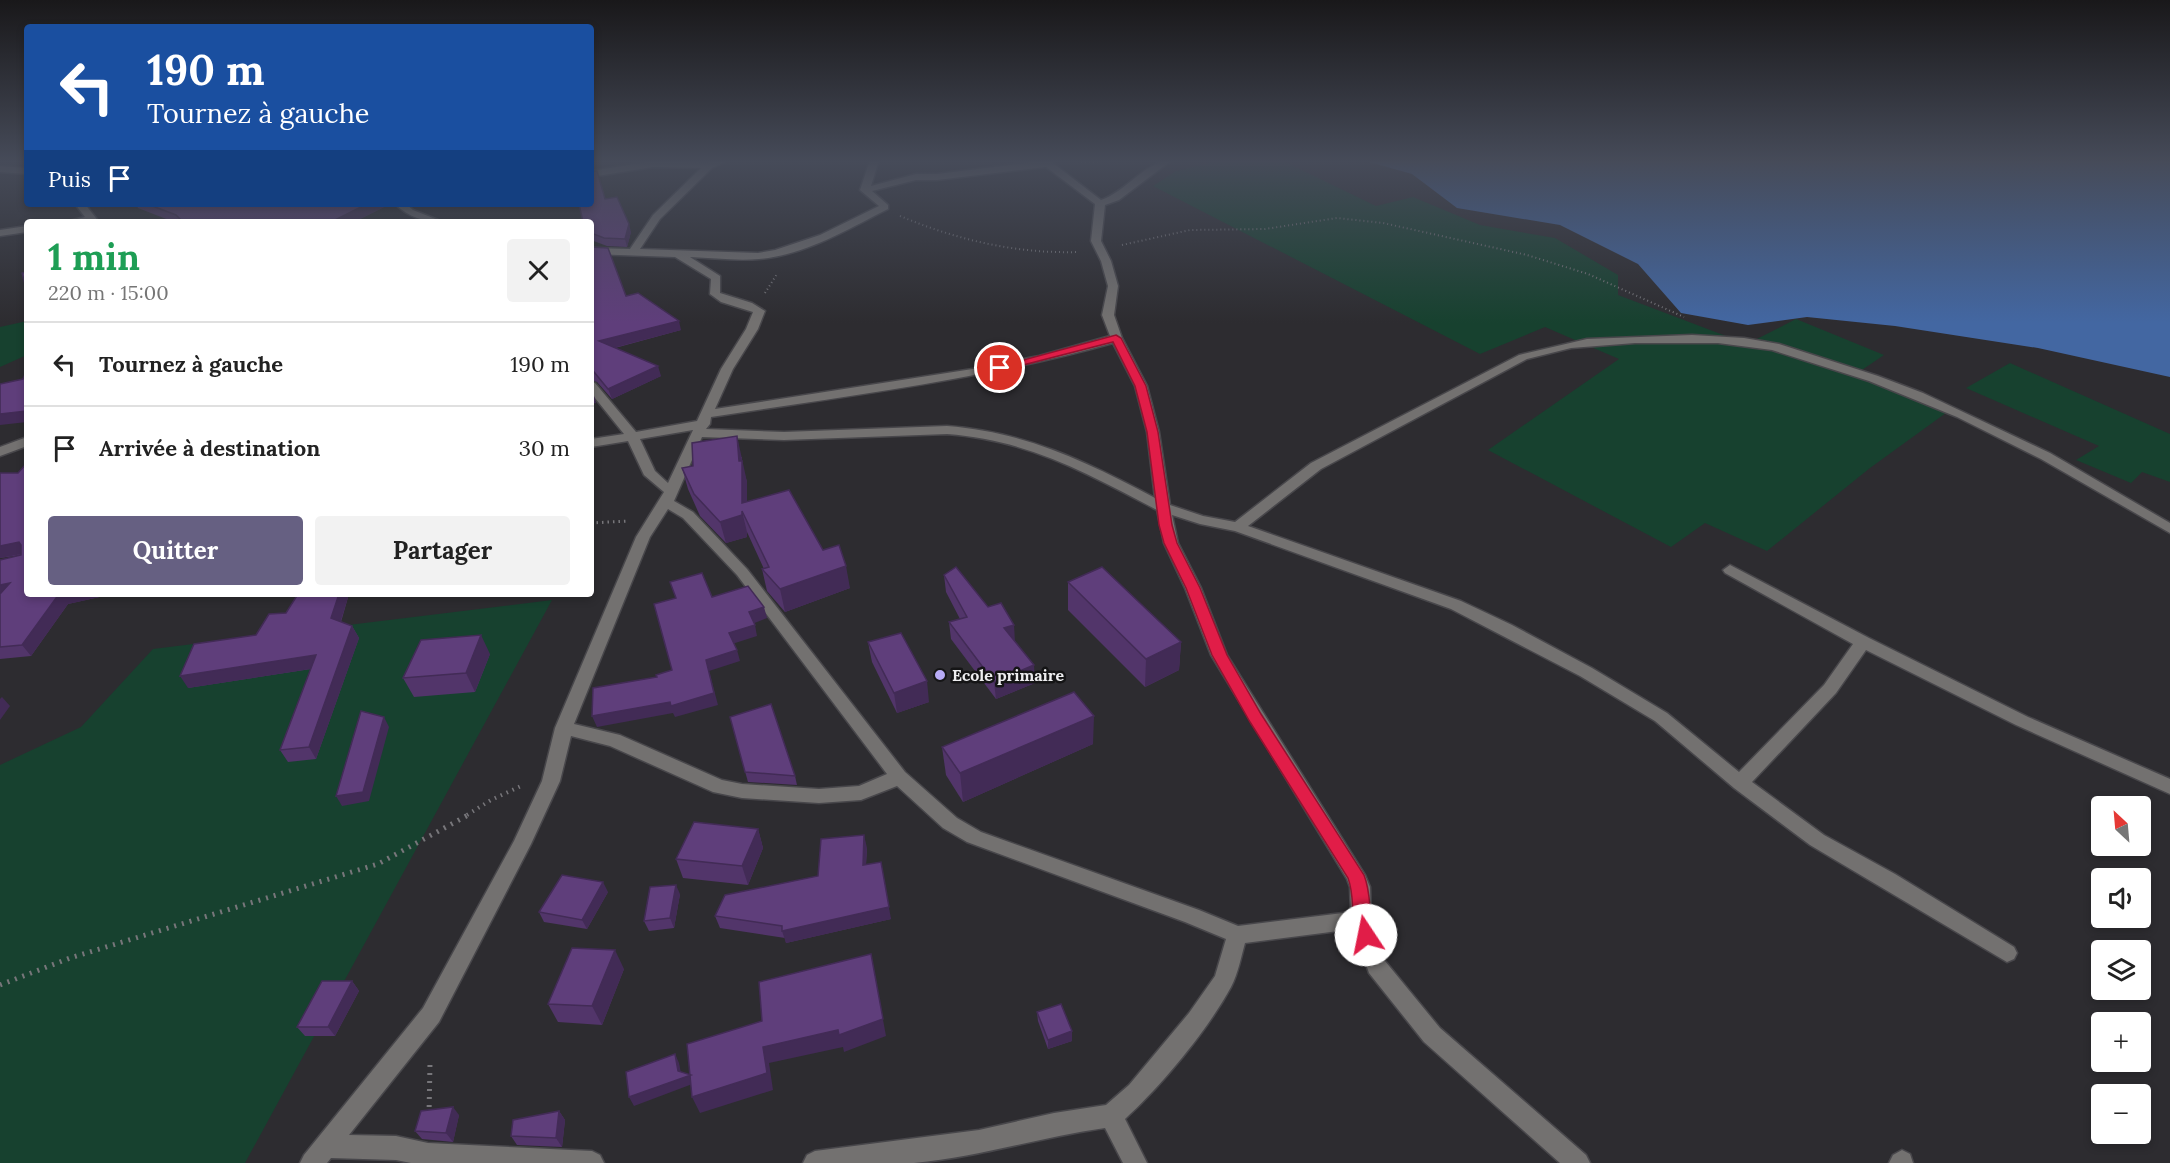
<!DOCTYPE html>
<html lang="fr">
<meta charset="utf-8">
<style>
body{margin:0;font-family:Lora,serif;background:#f2f2f2;color:#222;height:100vh;display:flex;flex-direction:column;font-size:22px;white-space:nowrap}
*{box-sizing:border-box;margin:0}
p{font-size:20px;color:#767676}
.icon{flex:none;width:33px;height:33px;fill:none;stroke:currentColor;stroke-width:2;stroke-linecap:round;stroke-linejoin:round}
.map{position:relative;flex:1;overflow:hidden}
.details{position:absolute;left:24px;top:219px;width:570px;height:378px;display:flex;flex-direction:column;background:#fff;border-radius:6px;box-shadow:0 3px 9px #0003}
.details>*{flex:none}
.top-card{position:absolute;left:24px;top:24px;width:570px;height:183px;border-radius:6px;box-shadow:0 3px 9px #0003;background:#1a4fa0;color:#fff;overflow:hidden}
.needle{width:39px;rotate:334deg}
.tools{position:absolute;left:2091px;top:796px;display:grid;gap:12px}
.tools a{display:grid;place-items:center;width:60px;height:60px;border-radius:6px;background:#fff;box-shadow:0 3px 9px #0003;font-size:30px}
.pin{position:absolute;display:grid;place-items:center;width:51px;height:51px;color:#fff;margin:-26px;border:3px solid #fff;border-radius:50%;box-shadow:0 2px 6px #0007}
.me{position:absolute;width:66px;margin:-33px;rotate:349deg;stroke-linejoin:round;filter:drop-shadow(0 0 4px #0008)}
.turn{display:flex;align-items:center;gap:21px;height:126px;padding:0 24px;font-size:27px}
.turn .icon{width:78px;height:78px;stroke-width:2.5}
.turn b{display:block;font-size:42px;line-height:51px}
.then{display:flex;align-items:center;height:57px;padding:0 24px;background:#0003;gap:12px;font-size:22px}
.round{display:grid;place-items:center;flex:none;width:63px;height:63px;border-radius:6px;background:#f2f2f2}
.summary{display:flex;align-items:center;justify-content:space-between;height:102px;padding:0 24px}
h1{font-size:36px;font-weight:700;line-height:45px;color:#1e9e55}
.primary-button{display:flex;gap:12px;margin-top:auto;padding:12px 24px}
.primary-button a{flex:1;height:69px;border-radius:6px;background:#666082;color:#fff;font-size:24px;font-weight:700;line-height:69px;text-align:center}
.primary-button a+a{background:#f2f2f2;color:#222}
ul{padding:0;list-style:none}
li{display:flex;align-items:center;gap:18px;height:84px;padding:0 24px;border-top:2px solid #e0e0e0}
li div{flex:1}
li b{display:block;font-size:22px}
li em{font-style:normal}
.map>svg:first-child{display:block}
</style>
<div class="map">
<svg width="2170" height="1163" viewBox="0 0 2170 1163">
<rect width="100%" height="100%" fill="#2d2c30"/>
<g fill="#17412f">
<polygon points="1225,160 1281,160 1376,206 1413,197 1480,225 1555,238 1618,275 1618,295 1747,344 1796,319 1884,355 1853,376 1950,410 1870,468 1767,551 1705,523 1671,547 1488,450 1619,359 1545,327 1480,354 1153,186 1176,171"/>
<polygon points="27,321 27,355 0,367 0,327"/>
<polygon points="2010,363 2170,434 2170,482 2142,472 2131,483 2076,460 2099,446 1966,388"/>
<polygon points="552,600 245,1163 0,1163 0,765 81,727 153,649"/>
</g>
<polygon fill="#4367a2" points="1362,160 2170,160 2170,377 2038,348 1895,326 1807,317 1748,325 1681,313 1638,264 1560,225 1457,208 1412,174"/>
<g fill="none" stroke-linecap="round" stroke-linejoin="round">
<g stroke="#48474b" stroke-width="3">
<g id="minor">
<path d="M716 160H729L712 168 660 219 640 249 758 253 775 250 820 235 879 206 860 190 870 160H879L871 186 916 174H937L1049 160 1101 200C1126 192 1146 160 1172 160L1119 200 1105 205 1101 241 1111 261 1118 286 1114 315 1122 338 1147 386 1159 432 1170 505 1203 516 1235 522 1311 463 1519 355 1587 339 1692 335 1744 338 1779 344 1878 376 1923 393 2050 453 2170 523V533L2041 459 1957 417 1869 381 1772 350 1718 343H1635L1571 348 1527 359 1321 469 1248 526 1461 601 1512 625 1592 668 1667 713 1739 772 1824 685 1853 644 1725 573 1723 570 1730 565 1869 638 2028 717 2170 779V794L2016 725 1866 650 1836 693 1752 782 1824 835 1895 874 2014 947 2017 953 2014 959 2007 962 1810 845 1734 788 1655 721 1580 676 1451 609 1235 531 1200 524 1172 515 1178 543 1201 588 1227 655 1365 875 1370 887 1371 919 1385 961 1440 1028 1586 1155 1590 1163H1560L1424 1042 1369 973 1354 929 1245 943C1241 957 1238 974 1231 987 1207 1031 1162 1085 1125 1119L1147 1163H1123L1105 1128C1041 1137 979 1157 914 1163 878 1163 840 1163 803 1163L807 1155 815 1151 979 1130 1054 1113 1106 1105 1129 1085 1189 1013 1215 976 1226 939 1185 922 967 842 943 828 897 786 861 800 819 803 742 798 713 792 610 746 571 736 560 781 531 844 439 1022 349 1135 396 1136 428 1143 592 1151 600 1155 604 1163H411L396 1160 331 1158 327 1163H300L304 1155 423 1008 514 841 542 781 555 728 636 537 664 492 644 475 628 441 591 447V439L624 434 591 393V382L595 383 636 432 697 421 721 369 746 329 753 312 721 302 710 294 711 279 675 257 591 254V248L630 249 653 215 701 168 653 167 591 177V171L653 161 708 163ZM1046 167 1095 204 1091 241 1101 261 1108 286 1102 315 1110 336 1039 356 979 368 715 409 733 369 758 329 765 311 752 303 720 293V276L690 257C713 258 737 261 759 259 806 255 848 229 888 209V205L872 191 916 180H937ZM1113 343 1135 386 1147 432 1155 498C1087 462 1026 432 947 426L784 432 706 429 710 424 711 417C846 396 981 380 1113 343ZM693 430 668 483 655 471 640 439ZM947 434C1028 440 1087 473 1157 510L1164 543 1185 588 1211 655 1347 879 1350 887 1351 912 1238 926 1199 910 981 832 957 818 905 772 747 569 693 512 674 501 702 437 784 440ZM668 509 683 518 737 575 887 774 859 786 819 789 742 784 722 780 620 735 574 724 650 537Z"/>
<polygon points="0,166 27,168 27,174 0,172"/>
<polygon points="75,204 85,204 99,222 65,222 85,217"/>
<path d="M395 204H406L413 210 443 222C425 222 408 217 395 204Z"/>
<polygon points="27,226 27,232 0,236 0,230"/>
<polygon points="27,437 27,446 0,456 0,447"/>
<polygon points="1902,1150 1910,1154 1913,1163 1889,1163 1893,1155"/>
</g>
</g>
<g stroke="#77767a" stroke-width="2" stroke-dasharray="1 3" stroke-linecap="butt">
<polyline points="1081,162 1128,161"/>
<path d="M900 216C957 240 1017 254 1079 252"/>
<polyline points="1122,245 1190,230 1265,229 1337,218 1383,223 1527,255 1588,274 1684,317"/>
<polyline points="765,293 777,274"/>
</g>
<polyline stroke="#77767a" stroke-width="3" stroke-dasharray="1.5 4" stroke-linecap="butt" points="591,523 628,521"/>
<polyline stroke="#77767a" stroke-width="4" stroke-dasharray="1.5 5" stroke-linecap="butt" points="467,815 491,800 521,786"/>
<g stroke="#77767a" stroke-width="5" stroke-dasharray="2 6" stroke-linecap="butt">
<polyline points="0,985 70,958 378,864 470,814"/>
<polyline points="429,1115 430,1063"/>
</g>
<use href="#minor" fill="#737170" fill-rule="evenodd"/>
</g>
<g fill="#52356a">
<polygon points="605,199 631,232 627,247 607,246 591,240 591,222"/>
<polygon points="136,204 390,204 354,222 174,222 138,208"/>
<polygon points="591,247 626,296 681,330 615,348 661,376 612,399 597,382 591,380"/>
<polygon points="742,457 742,465 747,482 747,502 823,550 850,588 785,612 767,591 762,569 764,569 747,532 747,537 726,543 700,516 688,489 682,468"/>
<polygon points="0,473 18,473 27,594 104,596 68,604 31,656 0,659 0,560 21,555 0,558"/>
<polygon points="944,575 1014,625 1014,640 1035,683 996,699 951,639 949,622 960,619 946,592"/>
<polygon points="1068,582 1181,642 1179,670 1145,687 1068,610"/>
<polygon points="298,594 349,594 341,622 352,626 359,638 316,759 288,762 280,750 311,669 188,688 256,635 286,613"/>
<polygon points="868,642 929,702 897,713 872,662"/>
<polygon points="490,654 475,692 414,697 403,678"/>
<polygon points="730,717 795,776 797,785 748,782"/>
<polygon points="1093,744 963,802 946,775 942,747"/>
<polygon points="758,829 763,848 748,885 683,878 676,859"/>
<polygon points="867,848 866,865 891,919 786,943 785,938 720,928 715,916 818,876"/>
<polygon points="608,892 587,929 544,922 539,912"/>
<polygon points="680,894 674,928 649,931 644,921"/>
<polygon points="624,969 602,1025 558,1022 548,1004"/>
<polygon points="352,981 359,991 335,1036 305,1036 297,1027"/>
<polygon points="1037,1012 1072,1041 1048,1049 1038,1021"/>
<polygon points="559,1111 565,1120 562,1147 517,1145 511,1136"/>
<polygon points="459,1115 453,1142 422,1139 415,1131"/>
</g>
<g fill="#422b56">
<polygon points="367,204 390,204 354,222 331,222"/>
<polygon points="629,224 631,232 627,247 625,239"/>
<polygon points="679,321 681,330 602,351 599,341"/>
<polygon points="658,366 661,376 612,399 608,389"/>
<polygon points="593,392 596,403 591,404 591,393"/>
<polygon points="27,411 27,422 0,425 0,414"/>
<polygon points="737,436 747,482 747,521 742,503"/>
<polygon points="742,511 747,532 747,537 726,543 720,522"/>
<polygon points="19,542 27,553 0,558 0,546"/>
<polygon points="846,566 850,588 785,612 780,589"/>
<polygon points="10,583 0,597 0,585"/>
<polygon points="59,594 105,594 104,596 68,604 31,656 22,645"/>
<polygon points="339,594 349,594 338,630 331,618"/>
<polygon points="764,607 767,618 752,624 749,612"/>
<polygon points="755,625 757,636 732,644 729,633"/>
<polygon points="1014,625 1015,642 1004,628"/>
<polygon points="352,626 359,638 316,759 309,747"/>
<polygon points="481,635 490,654 475,692 466,673"/>
<polygon points="1181,642 1179,670 1145,687 1146,659"/>
<polygon points="737,650 740,661 709,671 718,705 675,717 673,713 597,727 592,716 706,660"/>
<polygon points="316,655 323,667 188,688 180,676"/>
<polygon points="1034,665 1035,683 996,699 994,682"/>
<polygon points="927,681 929,702 897,713 894,693"/>
<polygon points="2,697 10,706 0,720 0,699"/>
<polygon points="1094,716 1093,744 963,802 960,773"/>
<polygon points="384,717 389,727 369,801 342,806 336,796"/>
<polygon points="758,829 763,848 748,885 742,866"/>
<polygon points="864,835 867,848 865,878 863,865"/>
<polygon points="881,862 891,919 786,943 782,931"/>
<polygon points="603,882 608,892 587,929 582,920"/>
<polygon points="676,885 680,894 674,928 670,918"/>
<polygon points="615,950 624,969 602,1025 592,1006"/>
<polygon points="871,954 886,1036 844,1052 843,1047 769,1063 773,1090 700,1113 692,1097 763,1047"/>
<polygon points="352,981 359,991 335,1036 328,1027"/>
<polygon points="1072,1031 1072,1041 1048,1049 1048,1040"/>
<polygon points="675,1054 679,1063 682,1078 691,1075 695,1083 634,1106 629,1097 678,1071"/>
<polygon points="453,1107 459,1115 453,1142 446,1133"/>
<polygon points="559,1111 565,1120 562,1147 556,1138"/>
</g>
<g fill="#5f3e7b" stroke="#422b56" stroke-width="1.5">
<polygon points="591,171 597,171 605,199 617,197 629,224 625,239 604,238 591,233 591,222 583,222 579,204 591,204"/>
<polygon points="147,204 367,204 331,222 183,222 176,215"/>
<polygon points="591,247 608,248 626,296 638,293 679,321 599,341 658,366 608,389 594,372 591,371"/>
<polygon points="27,272 27,291 22,273"/>
<polygon points="27,370 27,411 0,414 0,384 23,379"/>
<polygon points="737,436 739,461 742,461 742,503 789,490 823,550 839,545 846,566 780,589 762,569 769,567 742,511 742,515 720,522 694,494 682,468 693,466 692,443"/>
<polygon points="27,463 27,594 59,594 22,645 0,647 0,594 10,583 0,585 0,560 21,555 21,545 19,542 0,546 0,473 18,473"/>
<polygon points="956,567 988,607 1001,603 1014,625 1004,628 1034,665 994,682 949,622 967,617 944,575"/>
<polygon points="1102,567 1181,642 1146,659 1068,582"/>
<polygon points="702,573 712,597 748,586 764,607 749,612 755,625 729,633 737,650 706,660 714,693 671,706 670,702 592,716 593,688 657,677 656,675 672,670 654,604 676,598 670,582"/>
<polygon points="298,594 339,594 331,618 352,626 309,747 280,750 316,655 180,676 194,644 256,635 269,614 286,613"/>
<polygon points="901,633 927,681 894,693 868,642"/>
<polygon points="481,635 466,673 403,678 421,640"/>
<polygon points="1074,692 1094,716 960,773 942,747"/>
<polygon points="771,704 795,776 745,772 730,717"/>
<polygon points="361,711 384,717 363,792 336,796"/>
<polygon points="694,822 758,829 742,866 676,859"/>
<polygon points="864,835 863,865 881,862 889,907 782,931 782,926 715,916 725,895 818,876 821,839"/>
<polygon points="562,875 603,882 582,920 539,912"/>
<polygon points="676,885 670,918 644,921 650,887"/>
<polygon points="572,948 615,950 592,1006 548,1004"/>
<polygon points="871,954 883,1019 839,1035 838,1030 763,1047 767,1073 692,1097 687,1044 762,1021 759,982"/>
<polygon points="322,981 352,981 328,1027 297,1027"/>
<polygon points="1061,1004 1072,1031 1048,1040 1037,1012"/>
<polygon points="675,1054 678,1071 691,1075 629,1097 626,1072"/>
<polygon points="453,1107 446,1133 415,1131 421,1111"/>
<polygon points="559,1111 556,1138 511,1136 513,1120"/>
</g>
<linearGradient id="sky" x2="0" y2="1"><stop stop-color="#19181a"/><stop offset="0.5" stop-color="#464b59"/><stop offset="1" stop-color="#464b59" stop-opacity="0"/></linearGradient>
<rect width="2170" height="323" fill="url(#sky)"/>
<path fill="#e11d48" stroke="#92132f" stroke-width="1.5" d="M1116 335 1121 338 1146 386 1158 432 1172 525 1177 543 1200 588 1227 655 1261 714 1364 875C1372 895 1368 915 1375 935L1372 941 1366 943 1359 941C1349 919 1356 899 1348 878L1250 722 1212 655 1186 588 1164 543 1159 525 1147 432 1135 386 1113 342 1000 371 994 368Z"/>
<circle fill="#b8abf7" stroke="#151516" stroke-width="2" cx="940" cy="675" r="6"/>
<g text-anchor="middle" dominant-baseline="central" stroke-width="5" stroke-linejoin="round" paint-order="stroke">
<g font-size="16" font-weight="bold" fill="#eeeef0" stroke="#151516" text-anchor="start">
<text x="952" y="675">Ecole primaire</text>
</g>
</g>
</svg>
<div class="tools">
<a><svg class="needle" viewBox="-14 -14 28 28"><path d="M0-13l5 13h-10z" fill="#e53935"/><path d="M0 13l5-13h-10z" fill="#767676"/></svg></a>
<a><svg class="icon" aria-label="sound" viewBox="0 0 24 24"><path d="M4 9h4l5-4v14l-5-4H4zM17 9q2 3 0 6"/></svg></a>
<a><svg class="icon" aria-label="layers" viewBox="0 0 24 24"><path d="M12 4l9 5-9 5-9-5zM3 14l9 5 9-5"/></svg></a>
<a>+</a>
<a>−</a>
</div>
<div class="pin" style="left:1000px;top:368px;background:#d93025"><svg class="icon" aria-label="arrive" viewBox="0 0 24 24"><path d="M6 21V4h12l-3 4 3 4H6"/></svg></div>
<svg class="me" style="left:1366px;top:935px" viewBox="-20 -20 40 40"><circle r="19" fill="#fff"/><path d="M0-13L10 11 0 6-10 11z" fill="#e11d48"/></svg>
<div class="top-card">
<div class="turn"><svg class="icon" aria-label="left" viewBox="0 0 24 24"><path d="M17 20v-9H6M10 6l-5 5 5 5"/></svg><div><b>190 m</b>Tournez à gauche</div></div>
<div class="then">Puis<svg class="icon" aria-label="arrive" viewBox="0 0 24 24"><path d="M6 21V4h12l-3 4 3 4H6"/></svg></div>
</div>
<section class="details">
<div class="summary"><div><h1>1 min</h1><p>220 m · 15:00</p></div><a class="round"><svg class="icon" aria-label="close" viewBox="0 0 24 24"><path d="M6 6l12 12M18 6L6 18"/></svg></a></div>
<ul>
<li><svg class="icon" aria-label="left" viewBox="0 0 24 24"><path d="M17 20v-9H6M10 6l-5 5 5 5"/></svg><div><b>Tournez à gauche</b></div><em>190 m</em></li>
<li><svg class="icon" aria-label="arrive" viewBox="0 0 24 24"><path d="M6 21V4h12l-3 4 3 4H6"/></svg><div><b>Arrivée à destination</b></div><em>30 m</em></li>
</ul>
<div class="primary-button"><a>Quitter</a><a>Partager</a></div>
</section>
</div>
